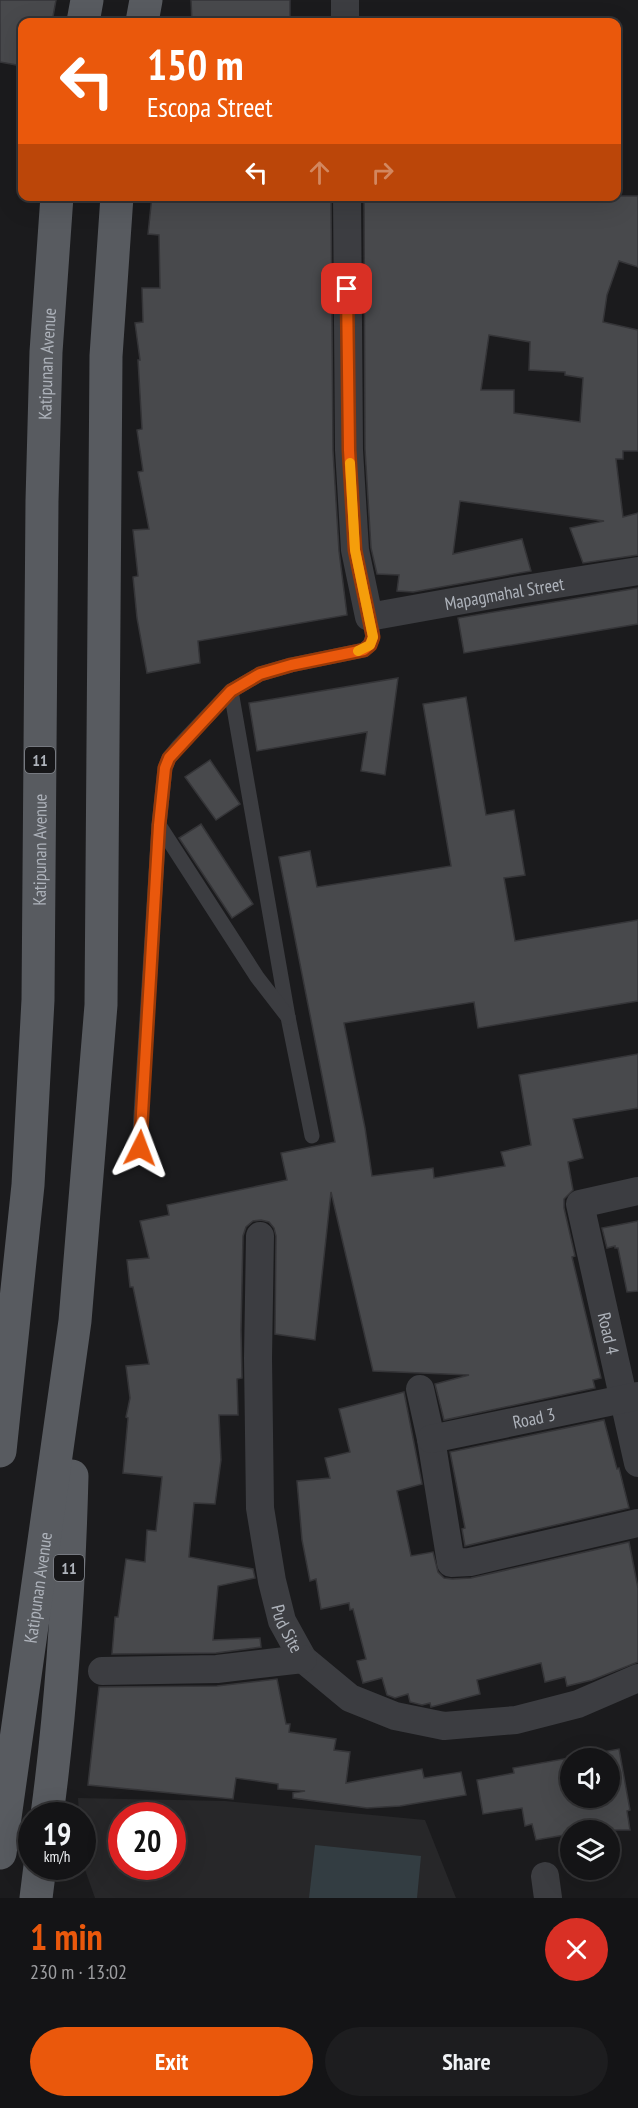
<!DOCTYPE html>
<meta charset="utf-8">
<style>
body{margin:0;font-family:"PT Sans Narrow",sans-serif;background:#1d1d1f;color:#f1f3f6;height:100vh;display:flex;flex-direction:column;font-size:22px;white-space:nowrap}
*{box-sizing:border-box;margin:0}
p{font-size:20px;color:#9d9ea1}
.icon{flex:none;width:33px;height:33px;fill:none;stroke:currentColor;stroke-width:2;stroke-linecap:round;stroke-linejoin:round}
.map{position:relative;height:1898px;overflow:hidden}
.details{display:flex;flex-direction:column;background:#141416;flex:1}
.details>*{flex:none}
.top-card{position:absolute;left:18px;top:18px;width:603px;height:183px;border-radius:12px;box-shadow:0 6px 24px #0002,0 0 0 2px #333335;background:#ea580c;color:#fff;overflow:hidden}
.buttons{position:absolute;left:560px;top:1748px;display:grid;gap:12px}
.buttons a{display:grid;place-items:center;width:60px;height:60px;border-radius:50%;background:#141416;box-shadow:0 6px 24px #0002,0 0 0 2px #333335;font-size:30px}
.speed{position:absolute;left:18px;top:1802px;display:flex;gap:12px;font-size:30px;font-weight:700;text-align:center}
.speed>*{display:grid;place-content:center;width:78px;height:78px;border-radius:50%;background:#141416;box-shadow:0 6px 24px #0002,0 0 0 2px #333335;line-height:1}
.speed small{font-size:15px;font-weight:400}
.speed .limit{border:9px solid #d22;background:#fff;color:#111}
.pin{position:absolute;display:grid;place-items:center;width:51px;height:51px;color:#fff;margin:-26px;border-radius:12px;box-shadow:0 3px 9px #0006}
.me{position:absolute;width:66px;margin:-33px;rotate:3deg;stroke-linejoin:round;filter:drop-shadow(0 0 4px #0008)}
.turn{display:flex;align-items:center;gap:21px;height:126px;padding:0 30px;font-size:27px}
.turn .icon{width:78px;height:78px;stroke-width:2.5}
.turn b{display:block;font-size:42px;line-height:51px}
.lanes{display:flex;align-items:center;height:57px;padding:0 30px;background:#0003;justify-content:center;gap:30px;direction:ltr}
.lanes .off{opacity:.35}
.round{display:grid;place-items:center;flex:none;width:63px;height:63px;border-radius:32px;background:#1d1d1f}
.head{display:flex;align-items:center;justify-content:space-between;height:102px;padding:0 30px}
h1{font-size:36px;font-weight:600;line-height:45px;color:#ea580c}
.cta{display:flex;gap:12px;margin-top:auto;padding:12px 30px}
.cta a{flex:1;height:69px;border-radius:36px;background:#ea580c;color:#fff;font-size:24px;font-weight:600;line-height:69px;text-align:center}
.cta a+a{background:#1d1d1f;color:#f1f3f6}
.map>svg:first-child{display:block}
</style>
<div class="map">
<svg width="638" height="1898" viewBox="0 0 638 1898">
<rect width="100%" height="100%" fill="#1b1b1d"/>
<path fill="#272729" fill-rule="evenodd" d="M78 1798 225 1801 425 1820 456 1898H95L83 1864 82 1815H79ZM122 1815H172V1866H122Z"/>
<polygon fill="#333d42" points="315,1845 421,1856 417,1898 309,1898"/>
<g fill="#48494c" stroke="#353538" stroke-width="1.5" fill-rule="evenodd">
<polygon points="0,0 56,0 52,22 22,22 22,66 0,62"/>
<polygon points="191,0 290,0 290,22 192,22"/>
<polygon points="152,196 331,196 333,451 339,551 347,615 198,641 200,663 147,673 137,618 133,577 138,576 133,530 149,529 138,472 143,471 137,430 142,429 138,360 140,360 135,323 143,322 142,288 160,288 159,235 148,234"/>
<path d="M364 196H391L422 200 423 196H638V267L619 261 607 295 603 322 638 330V451H623V459H616L623 517 638 513V555L583 563 570 528 604 521 460 501 453 554 522 539 531 571 413 592 397 591 399 575 377 574 371 548 365 449ZM489 335 530 342 529 370 565 372V375L583 378 580 422 514 413V390H481Z"/>
<polygon points="638,588 638,624 464,653 458,618"/>
<polygon points="398,678 385,775 361,771 367,732 257,751 249,703"/>
<polygon points="466,697 486,815 514,810 525,875 504,878 515,941 638,920 638,1001 478,1028 474,1002 344,1023 365,1128 372,1176 433,1168 434,1178 505,1166 501,1152 531,1145 519,1075 638,1054 638,1108 573,1119 583,1158 568,1162 573,1190 564,1199 564,1208 575,1256 572,1257 601,1378 593,1380 595,1388 444,1420 435,1384 469,1375 373,1371 331,1192 315,1340 275,1334 276,1236 274,1228 269,1222 261,1220 253,1221 246,1227 243,1236 241,1330 242,1378 237,1379 238,1415 219,1415 221,1460 215,1504 194,1503 189,1557 253,1569 255,1578 218,1586 213,1640 260,1638 261,1647 216,1653 112,1654 115,1617 118,1617 126,1559 145,1562 147,1530 156,1531 162,1477 123,1473 128,1418 126,1417 130,1398 126,1366 149,1364 133,1287 130,1287 127,1260 149,1258 140,1221 169,1215 167,1205 287,1180 281,1153 335,1142 279,857 310,851 317,887 451,866 423,704"/>
<polygon points="210,760 240,804 216,820 185,777"/>
<polygon points="201,824 253,904 232,918 179,838"/>
<polygon points="638,1221 638,1291 627,1292 618,1248 615,1248 615,1246 607,1248 602,1228"/>
<polygon points="404,1392 422,1484 397,1491 411,1556 433,1552 438,1572 444,1578 452,1579 471,1578 629,1542 638,1588 638,1662 592,1680 567,1686 565,1677 545,1682 541,1663 477,1680 480,1694 431,1707 430,1703 422,1705 410,1702 408,1694 395,1698 387,1695 382,1678 363,1683 357,1661 366,1659 353,1609 350,1610 349,1603 321,1609 316,1579 310,1581 302,1540 297,1481 330,1478 325,1458 350,1452 339,1409"/>
<polygon points="604,1420 617,1469 619,1468 629,1508 465,1546 462,1529 465,1528 450,1452"/>
<polygon points="277,1679 286,1724 290,1724 289,1732 336,1739 334,1750 350,1752 346,1783 422,1769 424,1778 461,1772 466,1795 400,1806 367,1808 293,1798 293,1793 305,1791 278,1789 278,1784 236,1778 233,1799 88,1785 99,1687 217,1686"/>
<path d="M619 1749 630 1810 627 1811 630 1830H570V1834L536 1840 532 1824 525 1826 522 1808 483 1814 477 1780 514 1773 513 1768ZM570 1758H609V1797H570Z"/>
</g>
<g fill="none" stroke-linecap="round" stroke-linejoin="round">
<g stroke="#3c3d41" stroke-width="15">
<polyline points="231,691 288,1017 312,1136"/>
<path d="M288 1017 257 977 159 825 165 768 169 758 178 747 231 691 260 674 291 665 364 650C377 641 372 630 369 617"/>
<polyline points="139,1148 159,825"/>
</g>
<g stroke="#3c3d41" stroke-width="28">
<polyline points="345,22 345,0"/>
<path id="s1" d="M347 196 349 450 355 550 369 617 519 590 638 571"/>
<path id="s2" d="M638 1191 580 1204 638 1463"/>
<path id="s3" d="M260 1236 258 1358 260 1508 272 1581 282 1621 303 1659 350 1698 395 1716 444 1726 516 1720 551 1711 578 1704 638 1678"/>
<polyline points="420,1389 431,1439 451,1563 470,1562 638,1523"/>
<path id="s4" d="M431 1439 638 1396"/>
<polyline points="102,1671 217,1669 303,1659"/>
<polyline points="545,1876 548,1898"/>
</g>
<g stroke="#585b60" stroke-width="33">
<polyline points="83,22 87,0"/>
<polyline points="142,22 146,0"/>
<path id="s5" d="M0 1451 28 1185 38 1000 42 501 46 352 57 196"/>
<path d="M47 1815C62 1703 69 1589 72 1476"/>
<path id="s6" d="M0 1853 75 1321 101 1005 106 356 117 196"/>
<polyline points="36,1898 40,1866"/>
</g>
</g>
<g fill="none" stroke-linecap="round" stroke-linejoin="round">
<g stroke="#983908" stroke-width="15">
<polyline id="route" points="140,1148 159,825 165,768 169,758 231,691 260,674 291,665 364,650 370,645 373,637 355,550 349,450 347,289"/>
</g>
<use href="#route" stroke="#ea580c" stroke-width="10"/>
<polyline stroke="#f59e0b" stroke-width="10" points="350,463 355,550 373,637 370,645 358,651"/>
</g>
<g text-anchor="middle" dominant-baseline="central" stroke-width="6" stroke-linejoin="round" paint-order="stroke">
<g fill="#161618" stroke="#80848a" stroke-width="1.5">
<rect x="25" y="747" width="30" height="26" rx="4.5"/>
<rect x="54" y="1555" width="30" height="26" rx="4.5"/>
</g>
<g font-size="16" font-weight="bold" fill="#aeb3bb">
<text x="40" y="760">11</text>
<text x="69" y="1568">11</text>
</g>
<g font-size="18" fill="#aeb3bb" stroke="#161618">
<text stroke="none"><textPath href="#s5" startOffset="1089">Katipunan Avenue</textPath></text>
<text stroke="none"><textPath href="#s1" startOffset="560">Mapagmahal Street</textPath></text>
<text stroke="none"><textPath href="#s5" startOffset="603">Katipunan Avenue</textPath></text>
<text stroke="none"><textPath href="#s2" startOffset="192">Road 4</textPath></text>
<text stroke="none"><textPath href="#s4" startOffset="105">Road 3</textPath></text>
<text stroke="none"><textPath href="#s6" startOffset="268">Katipunan Avenue</textPath></text>
<text stroke="none"><textPath href="#s3" startOffset="396">Pud Site</textPath></text>
</g>
</g>
</svg>
<div class="buttons">
<a><svg class="icon" aria-label="sound" viewBox="0 0 24 24"><path d="M4 9h4l5-4v14l-5-4H4zM17 9q2 3 0 6"/></svg></a>
<a><svg class="icon" aria-label="layers" viewBox="0 0 24 24"><path d="M12 4l9 5-9 5-9-5zM3 14l9 5 9-5"/></svg></a>
</div>
<div class="speed"><div>19<small>km/h</small></div><div class="limit">20</div></div>
<div class="pin" style="left:347px;top:289px;background:#d93025"><svg class="icon" aria-label="arrive" viewBox="0 0 24 24"><path d="M6 21V4h12l-3 4 3 4H6"/></svg></div>
<svg class="me" style="left:140px;top:1148px" viewBox="-20 -20 40 40"><path d="M0-17L14 15 0 8-14 15z" fill="#ea580c" stroke="#fff" stroke-width="4"/></svg>
<div class="top-card">
<div class="turn"><svg class="icon" aria-label="left" viewBox="0 0 24 24"><path d="M17 20v-9H6M10 6l-5 5 5 5"/></svg><div><b>150 m</b>Escopa Street</div></div>
<div class="lanes"><svg class="icon" aria-label="left" viewBox="0 0 24 24"><path d="M17 20v-9H6M10 6l-5 5 5 5"/></svg><svg class="icon off" aria-label="ahead" viewBox="0 0 24 24"><path d="M12 20V5M6 11l6-6 6 6"/></svg><svg class="icon off" aria-label="right" viewBox="0 0 24 24"><path d="M7 20v-9h11M14 6l5 5-5 5"/></svg></div>
</div>
</div>
<section class="details">
<div class="head"><div><h1>1 min</h1><p>230 m · 13:02</p></div><a class="round" style="background:#d93025;color:#fff"><svg class="icon" aria-label="close" viewBox="0 0 24 24"><path d="M6 6l12 12M18 6L6 18"/></svg></a></div>
<div class="cta"><a>Exit</a><a>Share</a></div>
</section>
